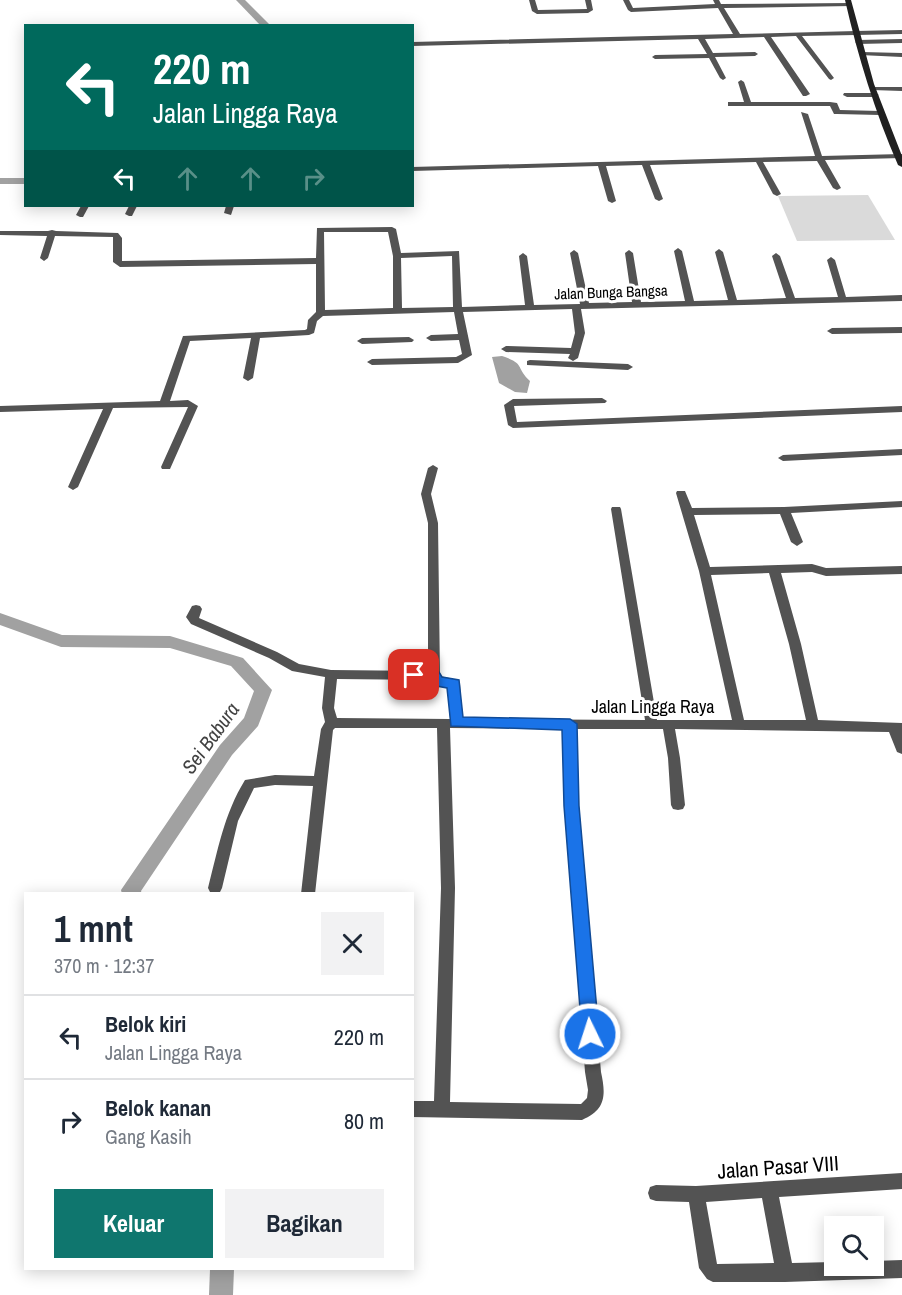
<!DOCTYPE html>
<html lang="id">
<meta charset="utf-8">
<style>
body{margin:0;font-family:"Archivo Narrow",sans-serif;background:#f2f2f3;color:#1f2937;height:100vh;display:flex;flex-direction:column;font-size:22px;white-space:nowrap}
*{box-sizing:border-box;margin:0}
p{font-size:20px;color:#747a83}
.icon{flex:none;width:33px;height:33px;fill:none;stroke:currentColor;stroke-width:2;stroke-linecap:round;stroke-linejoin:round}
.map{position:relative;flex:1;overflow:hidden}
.sheet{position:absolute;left:24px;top:892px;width:390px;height:378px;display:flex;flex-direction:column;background:#fff;border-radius:0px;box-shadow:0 3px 15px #0003}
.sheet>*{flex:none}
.guide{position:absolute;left:24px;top:24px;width:390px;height:183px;border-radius:0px;box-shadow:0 3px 15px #0003;background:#00695c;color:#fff;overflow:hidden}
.buttons{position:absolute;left:824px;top:1216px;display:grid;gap:12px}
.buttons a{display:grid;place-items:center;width:60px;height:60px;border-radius:0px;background:#fff;box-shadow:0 3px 15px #0003;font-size:30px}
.pin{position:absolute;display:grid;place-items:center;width:51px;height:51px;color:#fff;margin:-26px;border-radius:12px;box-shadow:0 3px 9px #0006}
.me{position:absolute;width:66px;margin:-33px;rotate:356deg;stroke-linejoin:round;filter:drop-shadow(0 0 4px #0008)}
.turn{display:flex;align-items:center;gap:21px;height:126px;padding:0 30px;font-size:27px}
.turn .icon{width:78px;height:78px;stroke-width:2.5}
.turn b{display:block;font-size:42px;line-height:51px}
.lanes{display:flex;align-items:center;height:57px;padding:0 30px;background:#0003;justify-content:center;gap:30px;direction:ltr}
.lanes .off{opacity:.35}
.round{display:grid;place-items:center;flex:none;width:63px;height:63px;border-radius:0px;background:#f2f2f3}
.head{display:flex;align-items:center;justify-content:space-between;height:102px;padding:0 30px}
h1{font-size:36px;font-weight:800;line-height:45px}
.cta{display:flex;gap:12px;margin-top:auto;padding:12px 30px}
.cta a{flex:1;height:69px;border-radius:0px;background:#0f766e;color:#fff;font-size:24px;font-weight:800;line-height:69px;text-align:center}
.cta a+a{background:#f2f2f3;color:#1f2937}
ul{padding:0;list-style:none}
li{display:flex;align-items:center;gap:18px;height:84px;padding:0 30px;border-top:2px solid #e0e1e3}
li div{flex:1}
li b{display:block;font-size:22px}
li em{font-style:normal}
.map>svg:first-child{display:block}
</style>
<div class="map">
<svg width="902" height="1295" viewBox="0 0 902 1295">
<rect width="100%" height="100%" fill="#fff"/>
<polygon fill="#dadada" points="868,195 895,240 797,241 778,196"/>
<path fill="#a1a1a1" d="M502 356C526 364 515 367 530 381L527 393 515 392 499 383 492 357Z"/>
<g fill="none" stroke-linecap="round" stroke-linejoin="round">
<g fill="#a1a1a1" fill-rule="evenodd">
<polygon points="236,0 245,0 271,26 261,26"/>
<rect x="0" y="178" width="26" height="6"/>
<polygon points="0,613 62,635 170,636 243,658 272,690 258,726 232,755 141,891 142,894 122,894 121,890 220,745 244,718 254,691 231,666 170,648 61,647 0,625"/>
<polygon points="210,1269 234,1269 233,1295 209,1295"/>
</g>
<g fill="#535353" fill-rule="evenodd">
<polygon points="529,0 535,0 538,10 587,9 585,0 591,0 593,10 588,13 537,14 532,11"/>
<polygon points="623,0 629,0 633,8 715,4 713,0 719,0 721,4 850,3 852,4 852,6 724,8 740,34 856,31 859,33 856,35 802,36 834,78 831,80 829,79 796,36 771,37 810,94 806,96 803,96 764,37 705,39 713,53 755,52 758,54 755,56 715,57 726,78 723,80 720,78 709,58 655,59 652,57 655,55 707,54 698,39 412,46 412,42 733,34 718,8 631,12 628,10"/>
<polygon points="902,39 902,43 858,44 855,42 858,40"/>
<polygon points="862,52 902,53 902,57 860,55 859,54"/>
<polygon points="741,80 744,82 751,102 830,102 837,103 840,110 880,111 884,113 880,115 837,114 834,114 830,106 728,106 728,102 744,102 738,82"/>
<polygon points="874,87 902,87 902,91 872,90 872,88"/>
<polygon points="844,93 875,93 879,95 875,97 847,97 843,95"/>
<polygon points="801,112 808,114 822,156 902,154 902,158 825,160 841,188 837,190 833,188 817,161 763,162 781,194 777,196 773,194 756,162 650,165 663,199 659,201 655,199 642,165 606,166 616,201 612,203 608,201 598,166 412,171 412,167 815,156"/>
<polygon points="81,206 89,206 83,217 80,217 76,215"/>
<polygon points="129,206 137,206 132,216 129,216 125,214"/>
<polygon points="226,206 234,206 231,215 224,213"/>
<path d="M392 227 396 229 401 253 459 251 462 307 525 305 519 256 523 253 527 256 534 305 580 304 570 253 574 250 578 253 589 303 632 302 625 253 629 250 633 253 641 302 685 301 674 251 678 248 682 251 694 301 728 300 715 252 719 249 723 252 737 300 786 298 772 256 776 253 780 256 795 298 838 297 827 260 831 257 835 260 846 297 902 295V301L581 309 585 333 578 358 573 361 568 358 570 354 506 352 501 349 506 346 571 348 575 333 572 309 463 312 472 355 458 363 372 365 367 362 372 359 456 357 462 354 459 340 431 341 426 338 431 335 458 334 454 312 323 316 317 321 314 333 309 335 260 338 253 378 248 381 243 378 251 338 190 341 170 401 188 400 198 406 170 469H162L161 467 188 407 113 408 78 487 73 490 68 487 103 409 0 412V406L160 401 183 336 305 330 307 329 308 320 316 312V264L120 267 113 262V237L55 236 48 258 44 261 40 258 47 236 0 235V231H48L52 230 56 231 118 233 122 238V261L316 258 317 228ZM324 232H388L393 256V308L325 310ZM452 256 453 307 402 308 401 258Z"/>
<polygon points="902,327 902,333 832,334 827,331 832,328"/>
<polygon points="409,337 414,340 412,342 362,344 357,341 362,338"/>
<polygon points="530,360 628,364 633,367 628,370 527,365 527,361"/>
<polygon points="602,398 607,401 605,403 514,406 517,422 902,406 902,412 513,428 508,425 504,405 513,399"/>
<polygon points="902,449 902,455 783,461 778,458 783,455"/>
<path d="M433 465 438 468 431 494 438 523 440 676 458 680 460 683 462 719 645 720 611 509 612 507H620L621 509 657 720H732L699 571 676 493 677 491H685L692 508 784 507 902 501V507L791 513 803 542 797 546 791 542 780 514 694 515 710 567 812 564 826 568 902 566V574L826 576 812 572 781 573 801 644 818 720 902 723V754L897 752 889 732 675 729 680 758 685 805 683 809 678 810 673 809 671 805 668 758 663 729H576L579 805 601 1072C606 1095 606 1110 582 1120L412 1117V1101H434L441 888 437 728H335L333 730 315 894H301L313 786 275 785 254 788 238 821 222 888 220 892 215 894 210 892 208 888C218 850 224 814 245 780L275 775 314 776 321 729 325 722 322 708 325 677 292 671 269 658 191 624 186 617 192 606 196 605 200 606 202 609 199 618 277 652 299 664 331 670 428 671V523L421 494 428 468ZM769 573 789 644 806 720H744L711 575ZM337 679 430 680 432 684 448 687 450 719 337 718 334 708ZM450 728 564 729 565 805 585 1072 588 1090 587 1098 581 1104 450 1102 455 888Z"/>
<path d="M902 1173V1189L779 1197 792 1263 834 1262V1266H873V1261L902 1260V1278L785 1282H713L707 1279 699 1268 689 1202 656 1201 650 1199 648 1193 650 1187 656 1185 696 1186ZM762 1198 774 1263 717 1264 706 1202Z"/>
</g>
<polygon fill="#535353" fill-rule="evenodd" points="902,30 902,34 856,35 853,33 856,31"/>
<path fill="#202020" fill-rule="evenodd" d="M845 0H851L874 84 902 156V167L898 165C875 112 858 57 845 0Z"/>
</g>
<polygon fill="#1a73e8" stroke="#114b97" stroke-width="1.5" points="414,670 439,672 442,677 459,680 463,717 570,719 577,724 579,806 599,1034 597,1039 590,1041 584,1039 582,1034 564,806 562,730 451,726 447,688 431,685 429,681 409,679 407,675"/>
<g text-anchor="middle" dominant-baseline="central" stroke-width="6" stroke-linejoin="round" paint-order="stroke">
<g font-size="15" fill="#000" stroke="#fff">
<text transform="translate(611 292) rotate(-2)">Jalan Bunga Bangsa</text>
</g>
<g font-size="18" fill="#000" stroke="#fff">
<text x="653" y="706">Jalan Lingga Raya</text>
</g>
<g font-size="20" font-style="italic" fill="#424242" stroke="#fff">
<text transform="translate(210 738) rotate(-54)">Sei Babura</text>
</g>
<g font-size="21" fill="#000" stroke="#fff">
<text transform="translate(778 1167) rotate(-4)">Jalan Pasar VIII</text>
</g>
</g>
</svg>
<div class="buttons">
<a><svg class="icon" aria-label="search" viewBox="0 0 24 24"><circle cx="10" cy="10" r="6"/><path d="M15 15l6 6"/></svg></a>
</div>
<div class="pin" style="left:414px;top:675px;background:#d93025"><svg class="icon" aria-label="arrive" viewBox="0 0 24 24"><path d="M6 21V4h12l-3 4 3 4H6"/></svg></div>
<svg class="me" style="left:590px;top:1034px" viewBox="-20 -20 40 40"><circle r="17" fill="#1a73e8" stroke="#fff" stroke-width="3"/><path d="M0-11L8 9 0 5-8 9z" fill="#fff"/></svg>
<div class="guide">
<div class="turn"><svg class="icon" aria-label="left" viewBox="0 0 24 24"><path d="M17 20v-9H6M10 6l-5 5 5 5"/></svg><div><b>220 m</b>Jalan Lingga Raya</div></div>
<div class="lanes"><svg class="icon" aria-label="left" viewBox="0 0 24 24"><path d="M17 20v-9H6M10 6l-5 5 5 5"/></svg><svg class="icon off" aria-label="ahead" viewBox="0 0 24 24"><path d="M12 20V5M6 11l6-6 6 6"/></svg><svg class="icon off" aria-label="ahead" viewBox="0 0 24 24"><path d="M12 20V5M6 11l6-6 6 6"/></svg><svg class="icon off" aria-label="right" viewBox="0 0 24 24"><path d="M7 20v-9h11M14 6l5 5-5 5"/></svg></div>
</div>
<section class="sheet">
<div class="head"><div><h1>1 mnt</h1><p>370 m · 12:37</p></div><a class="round"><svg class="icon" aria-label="close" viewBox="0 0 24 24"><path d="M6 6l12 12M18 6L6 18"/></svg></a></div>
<ul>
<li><svg class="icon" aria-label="left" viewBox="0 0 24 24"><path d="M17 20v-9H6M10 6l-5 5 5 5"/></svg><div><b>Belok kiri</b><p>Jalan Lingga Raya</p></div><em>220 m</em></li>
<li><svg class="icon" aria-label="right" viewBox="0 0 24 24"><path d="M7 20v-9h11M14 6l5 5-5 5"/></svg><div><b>Belok kanan</b><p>Gang Kasih</p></div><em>80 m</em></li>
</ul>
<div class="cta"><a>Keluar</a><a>Bagikan</a></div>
</section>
</div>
